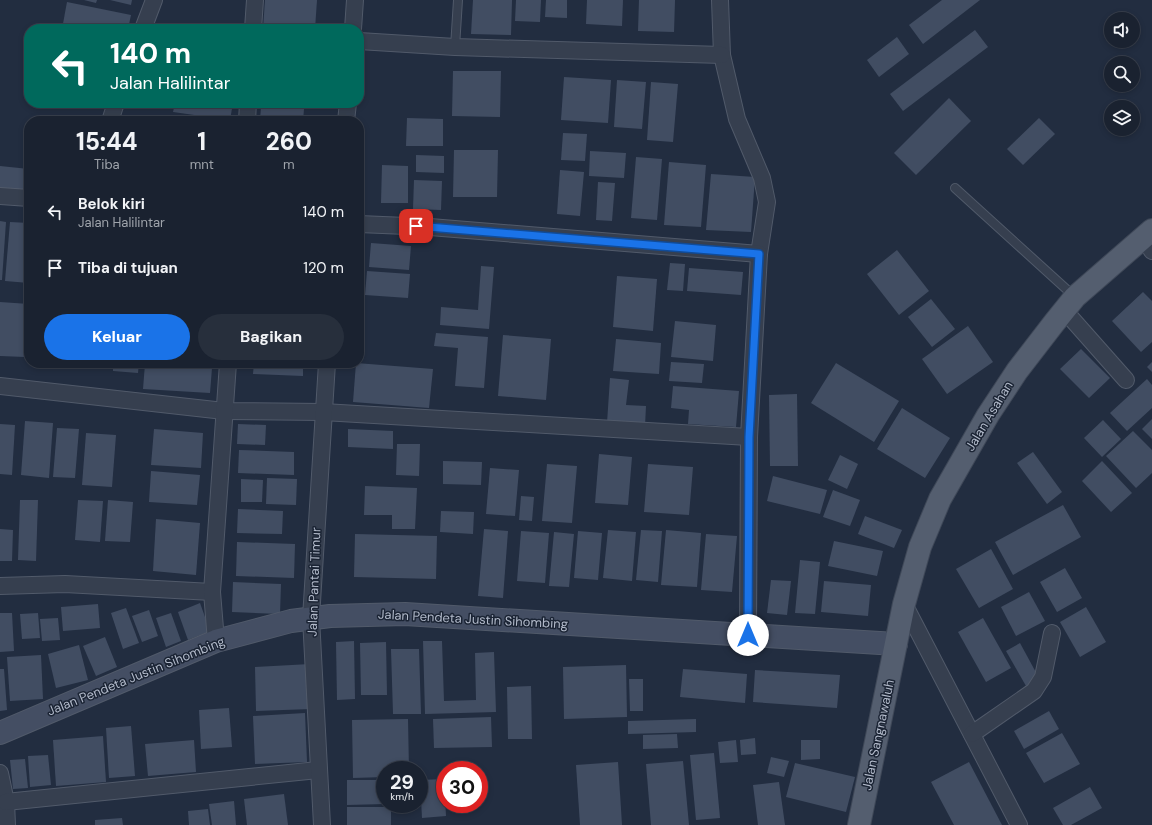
<!DOCTYPE html>
<html lang="id">
<style>
body{margin:0;font-family:"DM Sans",sans-serif;background:#272f3c;color:#f1f3f6;height:100vh;display:flex;flex-direction:column;font-size:15px;white-space:nowrap}
*{box-sizing:border-box;margin:0}
p{font-size:13px;color:#9fa4ab}
.icon{flex:none;width:22px;height:22px;fill:none;stroke:currentColor;stroke-width:2;stroke-linecap:round;stroke-linejoin:round}
.map{position:relative;flex:1;overflow:hidden}
.details{position:absolute;left:24px;top:116px;width:340px;height:252px;display:flex;flex-direction:column;background:#1a2230;border-radius:16px;box-shadow:0 2px 6px #0003,0 0 0 1px #383f4c}
.details>*{flex:none}
.hud{position:absolute;left:24px;top:24px;width:340px;height:84px;border-radius:16px;box-shadow:0 2px 6px #0003,0 0 0 1px #383f4c;background:#00695c;color:#fff;overflow:hidden}
.buttons{position:absolute;left:1104px;top:12px;display:grid;gap:8px}
.buttons a{display:grid;place-items:center;width:36px;height:36px;border-radius:50%;background:#1a2230;box-shadow:0 2px 6px #0003,0 0 0 1px #383f4c;font-size:20px}
.speed{position:absolute;left:376px;top:761px;display:flex;gap:8px;font-size:20px;font-weight:700;text-align:center}
.speed>*{display:grid;place-content:center;width:52px;height:52px;border-radius:50%;background:#1a2230;box-shadow:0 2px 6px #0003,0 0 0 1px #383f4c;line-height:1}
.speed small{font-size:10px;font-weight:400}
.speed .limit{border:6px solid #d22;background:#fff;color:#111}
.pin{position:absolute;display:grid;place-items:center;width:34px;height:34px;color:#fff;margin:-17px;border-radius:8px;box-shadow:0 2px 6px #0006}
.me{position:absolute;width:44px;margin:-22px;rotate:0deg;stroke-linejoin:round;filter:drop-shadow(0 0 3px #0008)}
.turn{display:flex;align-items:center;gap:14px;height:84px;padding:0 20px;font-size:18px}
.turn .icon{width:52px;height:52px;stroke-width:2.5}
.turn b{display:block;font-size:28px;line-height:34px}
.eta{display:flex;justify-content:space-evenly;align-items:center;height:68px;text-align:center}
.eta b{font-size:24px;font-weight:800;line-height:28px}
.button{display:flex;gap:8px;margin-top:auto;padding:8px 20px}
.button a{flex:1;height:46px;border-radius:24px;background:#1a73e8;color:#fff;font-size:16px;font-weight:800;line-height:46px;text-align:center}
.button a+a{background:#272f3c;color:#f1f3f6}
ul{padding:0;list-style:none}
li{display:flex;align-items:center;gap:12px;height:56px;padding:0 20px}
li div{flex:1}
li b{display:block;font-size:15px}
li em{font-style:normal}
.map>svg:first-child{display:block}
</style>
<div class="map">
<svg width="1152" height="825" viewBox="0 0 1152 825">
<rect width="100%" height="100%" fill="#222d40"/>
<g fill="#414d62">
<polygon points="84,0 97,0 96,3"/>
<polygon points="110,0 132,0 131,5"/>
<polygon points="265,0 317,0 315,29 263,29"/>
<polygon points="473,0 512,0 511,35 471,34"/>
<polygon points="516,0 541,0 540,22 515,21"/>
<polygon points="546,0 567,0 567,18 545,17"/>
<polygon points="587,0 623,0 622,26 586,24"/>
<polygon points="639,0 675,0 674,32 638,31"/>
<polygon points="942,0 980,0 923,44 909,25"/>
<polygon points="67,2 131,15 128,29 62,29"/>
<polygon points="975,30 988,47 903,111 890,94"/>
<polygon points="897,37 909,54 879,77 867,60"/>
<polygon points="453,71 501,71 500,117 452,116"/>
<polygon points="564,77 611,80 608,123 561,120"/>
<polygon points="617,80 646,82 642,129 614,127"/>
<polygon points="651,82 678,84 673,142 647,140"/>
<polygon points="949,98 971,121 916,175 894,153"/>
<polygon points="175,103 233,103 230,120 173,112"/>
<polygon points="261,106 304,109 303,121 260,121"/>
<polygon points="407,118 443,119 443,146 406,146"/>
<polygon points="1039,118 1055,134 1023,165 1007,149"/>
<polygon points="563,133 587,134 585,161 561,160"/>
<polygon points="454,150 498,150 497,197 453,197"/>
<polygon points="590,151 626,153 624,178 589,176"/>
<polygon points="416,155 444,156 444,173 416,172"/>
<polygon points="636,157 662,159 657,220 631,218"/>
<polygon points="669,162 706,165 701,227 664,225"/>
<polygon points="382,165 408,166 408,203 381,203"/>
<polygon points="0,166 29,169 29,194 0,191"/>
<polygon points="560,170 584,172 580,216 557,214"/>
<polygon points="711,174 755,177 751,232 706,230"/>
<polygon points="414,180 442,181 441,210 413,209"/>
<polygon points="598,182 615,183 612,221 596,220"/>
<polygon points="0,221 6,222 2,280 0,280"/>
<polygon points="10,222 29,223 29,283 5,281"/>
<polygon points="371,243 411,246 409,270 369,267"/>
<polygon points="897,250 929,291 899,315 867,274"/>
<polygon points="670,263 685,264 683,291 667,290"/>
<polygon points="481,266 494,267 489,329 440,325 441,307 478,310"/>
<polygon points="689,268 743,272 741,295 687,291"/>
<polygon points="367,271 410,274 408,298 365,295"/>
<polygon points="617,276 657,279 653,331 613,327"/>
<polygon points="1143,292 1152,301 1152,342 1141,352 1112,321"/>
<polygon points="931,299 955,329 932,347 908,317"/>
<polygon points="0,302 29,304 25,357 0,356"/>
<polygon points="675,321 716,325 713,361 671,357"/>
<polygon points="968,326 993,362 947,394 922,359"/>
<polygon points="436,333 488,337 484,388 455,386 458,348 434,346"/>
<polygon points="503,335 551,339 546,400 498,396"/>
<polygon points="616,339 661,343 659,374 613,371"/>
<polygon points="1081,349 1110,378 1089,398 1060,369"/>
<polygon points="671,362 704,364 702,383 669,381"/>
<polygon points="1152,362 1152,372 1147,367"/>
<polygon points="113,363 139,363 138,373 113,371"/>
<polygon points="254,363 303,363 303,376 253,374"/>
<polygon points="356,363 433,369 429,408 353,402"/>
<polygon points="836,363 899,401 874,442 811,403"/>
<polygon points="145,364 212,368 210,393 143,389"/>
<polygon points="610,378 629,380 626,405 646,406 645,426 607,423"/>
<polygon points="1147,379 1152,385 1152,408 1127,431 1110,413"/>
<polygon points="673,386 739,391 736,427 688,424 689,410 671,408"/>
<polygon points="797,394 798,466 770,466 769,395"/>
<polygon points="902,408 950,438 925,478 877,449"/>
<polygon points="1152,419 1152,439 1142,429"/>
<polygon points="1103,420 1121,439 1102,457 1084,438"/>
<polygon points="25,421 53,423 49,478 21,475"/>
<polygon points="0,424 15,425 12,475 0,474"/>
<polygon points="238,424 266,425 265,445 237,444"/>
<polygon points="57,428 79,429 75,478 53,477"/>
<polygon points="154,429 203,433 201,468 151,465"/>
<polygon points="348,429 393,431 393,449 348,447"/>
<polygon points="1133,431 1152,450 1152,473 1136,488 1106,456"/>
<polygon points="86,433 116,435 112,487 82,485"/>
<polygon points="397,444 420,444 419,476 396,475"/>
<polygon points="239,450 294,452 294,475 238,473"/>
<polygon points="1033,452 1062,492 1047,504 1017,463"/>
<polygon points="599,454 632,457 628,505 595,503"/>
<polygon points="840,455 858,464 847,489 828,480"/>
<polygon points="443,461 482,462 481,485 443,484"/>
<polygon points="1102,461 1132,493 1111,512 1082,481"/>
<polygon points="547,464 577,466 572,523 542,521"/>
<polygon points="648,464 693,467 689,515 644,512"/>
<polygon points="490,468 519,470 515,516 486,514"/>
<polygon points="151,471 200,475 197,505 149,502"/>
<polygon points="773,476 827,490 820,514 767,501"/>
<polygon points="267,478 297,479 296,505 266,504"/>
<polygon points="241,479 263,480 262,502 241,502"/>
<polygon points="365,486 417,488 415,529 392,529 392,515 364,515"/>
<polygon points="833,490 860,500 850,526 823,517"/>
<polygon points="521,496 534,497 532,521 519,520"/>
<polygon points="20,500 38,500 36,561 18,560"/>
<polygon points="78,500 103,501 100,542 75,540"/>
<polygon points="108,500 133,502 130,542 105,541"/>
<polygon points="1063,505 1081,537 1013,575 995,542"/>
<polygon points="238,509 283,511 282,534 237,533"/>
<polygon points="441,511 474,512 473,534 440,532"/>
<polygon points="865,516 902,530 894,548 858,534"/>
<polygon points="156,519 200,523 196,575 153,571"/>
<polygon points="0,529 13,530 12,561 0,561"/>
<polygon points="484,529 508,531 503,598 478,596"/>
<polygon points="608,530 636,532 632,581 603,578"/>
<polygon points="641,530 662,531 658,582 636,580"/>
<polygon points="666,530 701,533 697,587 661,585"/>
<polygon points="521,531 549,533 545,583 517,581"/>
<polygon points="578,531 602,533 598,580 574,578"/>
<polygon points="554,532 574,534 569,587 549,586"/>
<polygon points="355,534 437,536 436,579 354,577"/>
<polygon points="706,534 737,536 732,592 701,590"/>
<polygon points="834,541 883,551 877,576 828,566"/>
<polygon points="237,542 295,544 294,578 236,576"/>
<polygon points="991,549 1013,589 979,608 956,569"/>
<polygon points="800,560 820,562 815,614 795,613"/>
<polygon points="1065,568 1082,598 1057,612 1040,582"/>
<polygon points="771,580 791,581 787,615 767,613"/>
<polygon points="824,581 871,585 868,616 821,612"/>
<polygon points="233,582 281,584 280,614 232,612"/>
<polygon points="1029,592 1045,621 1016,636 1001,607"/>
<polygon points="200,603 210,631 188,640 178,612"/>
<polygon points="98,604 100,628 63,631 61,607"/>
<polygon points="1086,607 1106,642 1080,657 1060,622"/>
<polygon points="126,608 139,643 123,649 111,613"/>
<polygon points="149,610 158,636 142,642 132,616"/>
<polygon points="0,613 12,613 14,651 0,652"/>
<polygon points="38,613 40,638 22,639 20,614"/>
<polygon points="171,613 181,641 166,647 156,618"/>
<polygon points="58,618 60,640 42,641 40,619"/>
<polygon points="983,618 1011,668 986,682 958,632"/>
<polygon points="105,637 117,667 96,676 83,646"/>
<polygon points="354,641 355,699 337,700 336,642"/>
<polygon points="423,641 442,641 444,701 476,700 475,653 494,652 496,712 425,714"/>
<polygon points="386,642 387,695 361,695 360,643"/>
<polygon points="1020,643 1039,678 1026,686 1006,651"/>
<polygon points="79,645 88,680 56,688 48,654"/>
<polygon points="391,649 419,649 421,714 393,714"/>
<polygon points="41,655 43,699 10,701 7,657"/>
<polygon points="310,664 311,709 256,711 255,667"/>
<polygon points="626,665 627,717 564,719 563,667"/>
<polygon points="0,669 4,669 7,710 0,711"/>
<polygon points="683,669 747,674 745,703 680,697"/>
<polygon points="755,670 840,675 837,708 753,702"/>
<polygon points="629,679 643,679 643,711 630,711"/>
<polygon points="531,686 532,739 508,739 507,687"/>
<polygon points="229,708 232,747 201,749 199,710"/>
<polygon points="1049,711 1059,729 1024,749 1014,731"/>
<polygon points="305,713 307,762 255,764 253,716"/>
<polygon points="491,717 492,747 434,748 433,719"/>
<polygon points="408,719 409,770 385,770 385,777 353,778 352,720"/>
<polygon points="696,719 696,732 628,734 628,721"/>
<polygon points="131,726 135,776 109,778 106,728"/>
<polygon points="1062,733 1080,764 1044,783 1026,753"/>
<polygon points="677,734 678,748 643,749 643,735"/>
<polygon points="103,736 106,782 56,786 53,740"/>
<polygon points="755,738 756,754 741,755 740,740"/>
<polygon points="194,740 196,772 148,776 145,744"/>
<polygon points="736,740 738,762 720,763 718,742"/>
<polygon points="801,740 820,740 820,759 801,760"/>
<polygon points="714,753 720,818 696,820 690,755"/>
<polygon points="48,755 51,785 30,787 28,756"/>
<polygon points="771,757 789,761 784,777 767,773"/>
<polygon points="25,759 28,788 13,789 10,760"/>
<polygon points="683,761 689,825 651,825 646,764"/>
<polygon points="618,762 622,825 580,825 576,765"/>
<polygon points="969,762 1002,825 954,825 931,782"/>
<polygon points="795,763 855,777 846,812 786,797"/>
<polygon points="444,779 446,816 422,818 420,780"/>
<polygon points="347,780 385,780 385,804 347,805"/>
<polygon points="779,782 785,825 758,825 753,785"/>
<polygon points="1090,787 1102,808 1071,825 1063,825 1053,808"/>
<polygon points="284,794 288,825 247,825 244,799"/>
<polygon points="234,801 236,825 212,825 209,804"/>
<rect x="347" y="807" width="44" height="18"/>
<polygon points="208,809 210,825 189,825 188,811"/>
<polygon points="122,818 123,825 95,825 95,820"/>
</g>
<g fill="none" stroke-linecap="round" stroke-linejoin="round">
<g stroke="#515a6a" stroke-width="10">
<g id="lane">
<polyline points="455,47 458,0"/>
<polyline points="955,188 1075,297"/>
</g>
</g>
<g stroke="#515a6a" stroke-width="18">
<g id="street">
<polyline points="720,0 722,55 737,119 762,178 767,202 759,254 749,437 748,635"/>
<polyline points="143,29 154,0"/>
<polyline points="253,29 255,0"/>
<polyline points="353,29 355,0"/>
<polyline points="359,41 455,47 722,55"/>
<polyline points="110,121 116,103"/>
<polyline points="247,121 248,103"/>
<polyline points="346,121 348,103"/>
<polyline points="0,196 29,198"/>
<polyline points="359,224 430,227 759,254"/>
<polyline points="1144,237 1152,251"/>
<polyline points="1064,310 1126,380"/>
<polyline points="0,386 224,411 323,412 749,437"/>
<polyline points="0,586 65,584 212,592"/>
<polyline points="904,604 1019,825"/>
<polyline points="216,641 212,592 228,363"/>
<polyline points="972,734 1034,691 1043,677 1052,633"/>
<polyline points="0,773 6,802 7,825"/>
<polyline points="6,802 318,770"/>
<polyline points="322,825 311,618 327,363"/>
</g>
</g>
<g stroke="#515a6a" stroke-width="24">
<polyline id="secondary" points="0,733 216,641 291,621 330,616 405,614 896,644"/>
</g>
<g stroke="#3f4858" stroke-width="24">
<polyline id="primary" points="859,825 904,604 920,547 940,499 988,415 1017,371 1054,323 1075,297 1152,230"/>
</g>
<use href="#lane" stroke="#363f4f" stroke-width="8"/>
<use href="#street" stroke="#363f4f" stroke-width="16"/>
<use href="#secondary" stroke="#444e63" stroke-width="22"/>
<use href="#primary" stroke="#545e6f" stroke-width="22"/>
</g>
<g fill="none" stroke-linecap="round" stroke-linejoin="round">
<g stroke="#114b97" stroke-width="10">
<polyline id="route" points="416,226 759,254 749,437 748,635"/>
</g>
<use href="#route" stroke="#1a73e8" stroke-width="7"/>
</g>
<g text-anchor="middle" dominant-baseline="central" stroke-width="3" stroke-linejoin="round" paint-order="stroke">
<g font-size="13" fill="#b2baca" stroke="#1b2434">
<text transform="translate(989 416) rotate(-59)">Jalan Asahan</text>
<text transform="translate(314 582) rotate(-88)">Jalan Pantai Timur</text>
<text transform="translate(473 619) rotate(3)">Jalan Pendeta Justin Sihombing</text>
<text transform="translate(136 676) rotate(-22)">Jalan Pendeta Justin Sihombing</text>
<text transform="translate(878 735) rotate(-78)">Jalan Sangnawaluh</text>
</g>
</g>
</svg>
<div class="buttons">
<a><svg class="icon" aria-label="sound" viewBox="0 0 24 24"><path d="M4 9h4l5-4v14l-5-4H4zM17 9q2 3 0 6"/></svg></a>
<a><svg class="icon" aria-label="search" viewBox="0 0 24 24"><circle cx="10" cy="10" r="6"/><path d="M15 15l6 6"/></svg></a>
<a><svg class="icon" aria-label="layers" viewBox="0 0 24 24"><path d="M12 4l9 5-9 5-9-5zM3 14l9 5 9-5"/></svg></a>
</div>
<div class="speed"><div>29<small>km/h</small></div><div class="limit">30</div></div>
<div class="pin" style="left:416px;top:226px;background:#d93025"><svg class="icon" aria-label="arrive" viewBox="0 0 24 24"><path d="M6 21V4h12l-3 4 3 4H6"/></svg></div>
<svg class="me" style="left:748px;top:635px" viewBox="-20 -20 40 40"><circle r="19" fill="#fff"/><path d="M0-13L10 11 0 6-10 11z" fill="#1a73e8"/></svg>
<div class="hud">
<div class="turn"><svg class="icon" aria-label="left" viewBox="0 0 24 24"><path d="M17 20v-9H6M10 6l-5 5 5 5"/></svg><div><b>140 m</b>Jalan Halilintar</div></div>
</div>
<section class="details">
<div class="eta">
<div><b>15:44</b><p>Tiba</p></div>
<div><b>1</b><p>mnt</p></div>
<div><b>260</b><p>m</p></div>
</div>
<ul>
<li><svg class="icon" aria-label="left" viewBox="0 0 24 24"><path d="M17 20v-9H6M10 6l-5 5 5 5"/></svg><div><b>Belok kiri</b><p>Jalan Halilintar</p></div><em>140 m</em></li>
<li><svg class="icon" aria-label="arrive" viewBox="0 0 24 24"><path d="M6 21V4h12l-3 4 3 4H6"/></svg><div><b>Tiba di tujuan</b></div><em>120 m</em></li>
</ul>
<div class="button"><a>Keluar</a><a>Bagikan</a></div>
</section>
</div>
